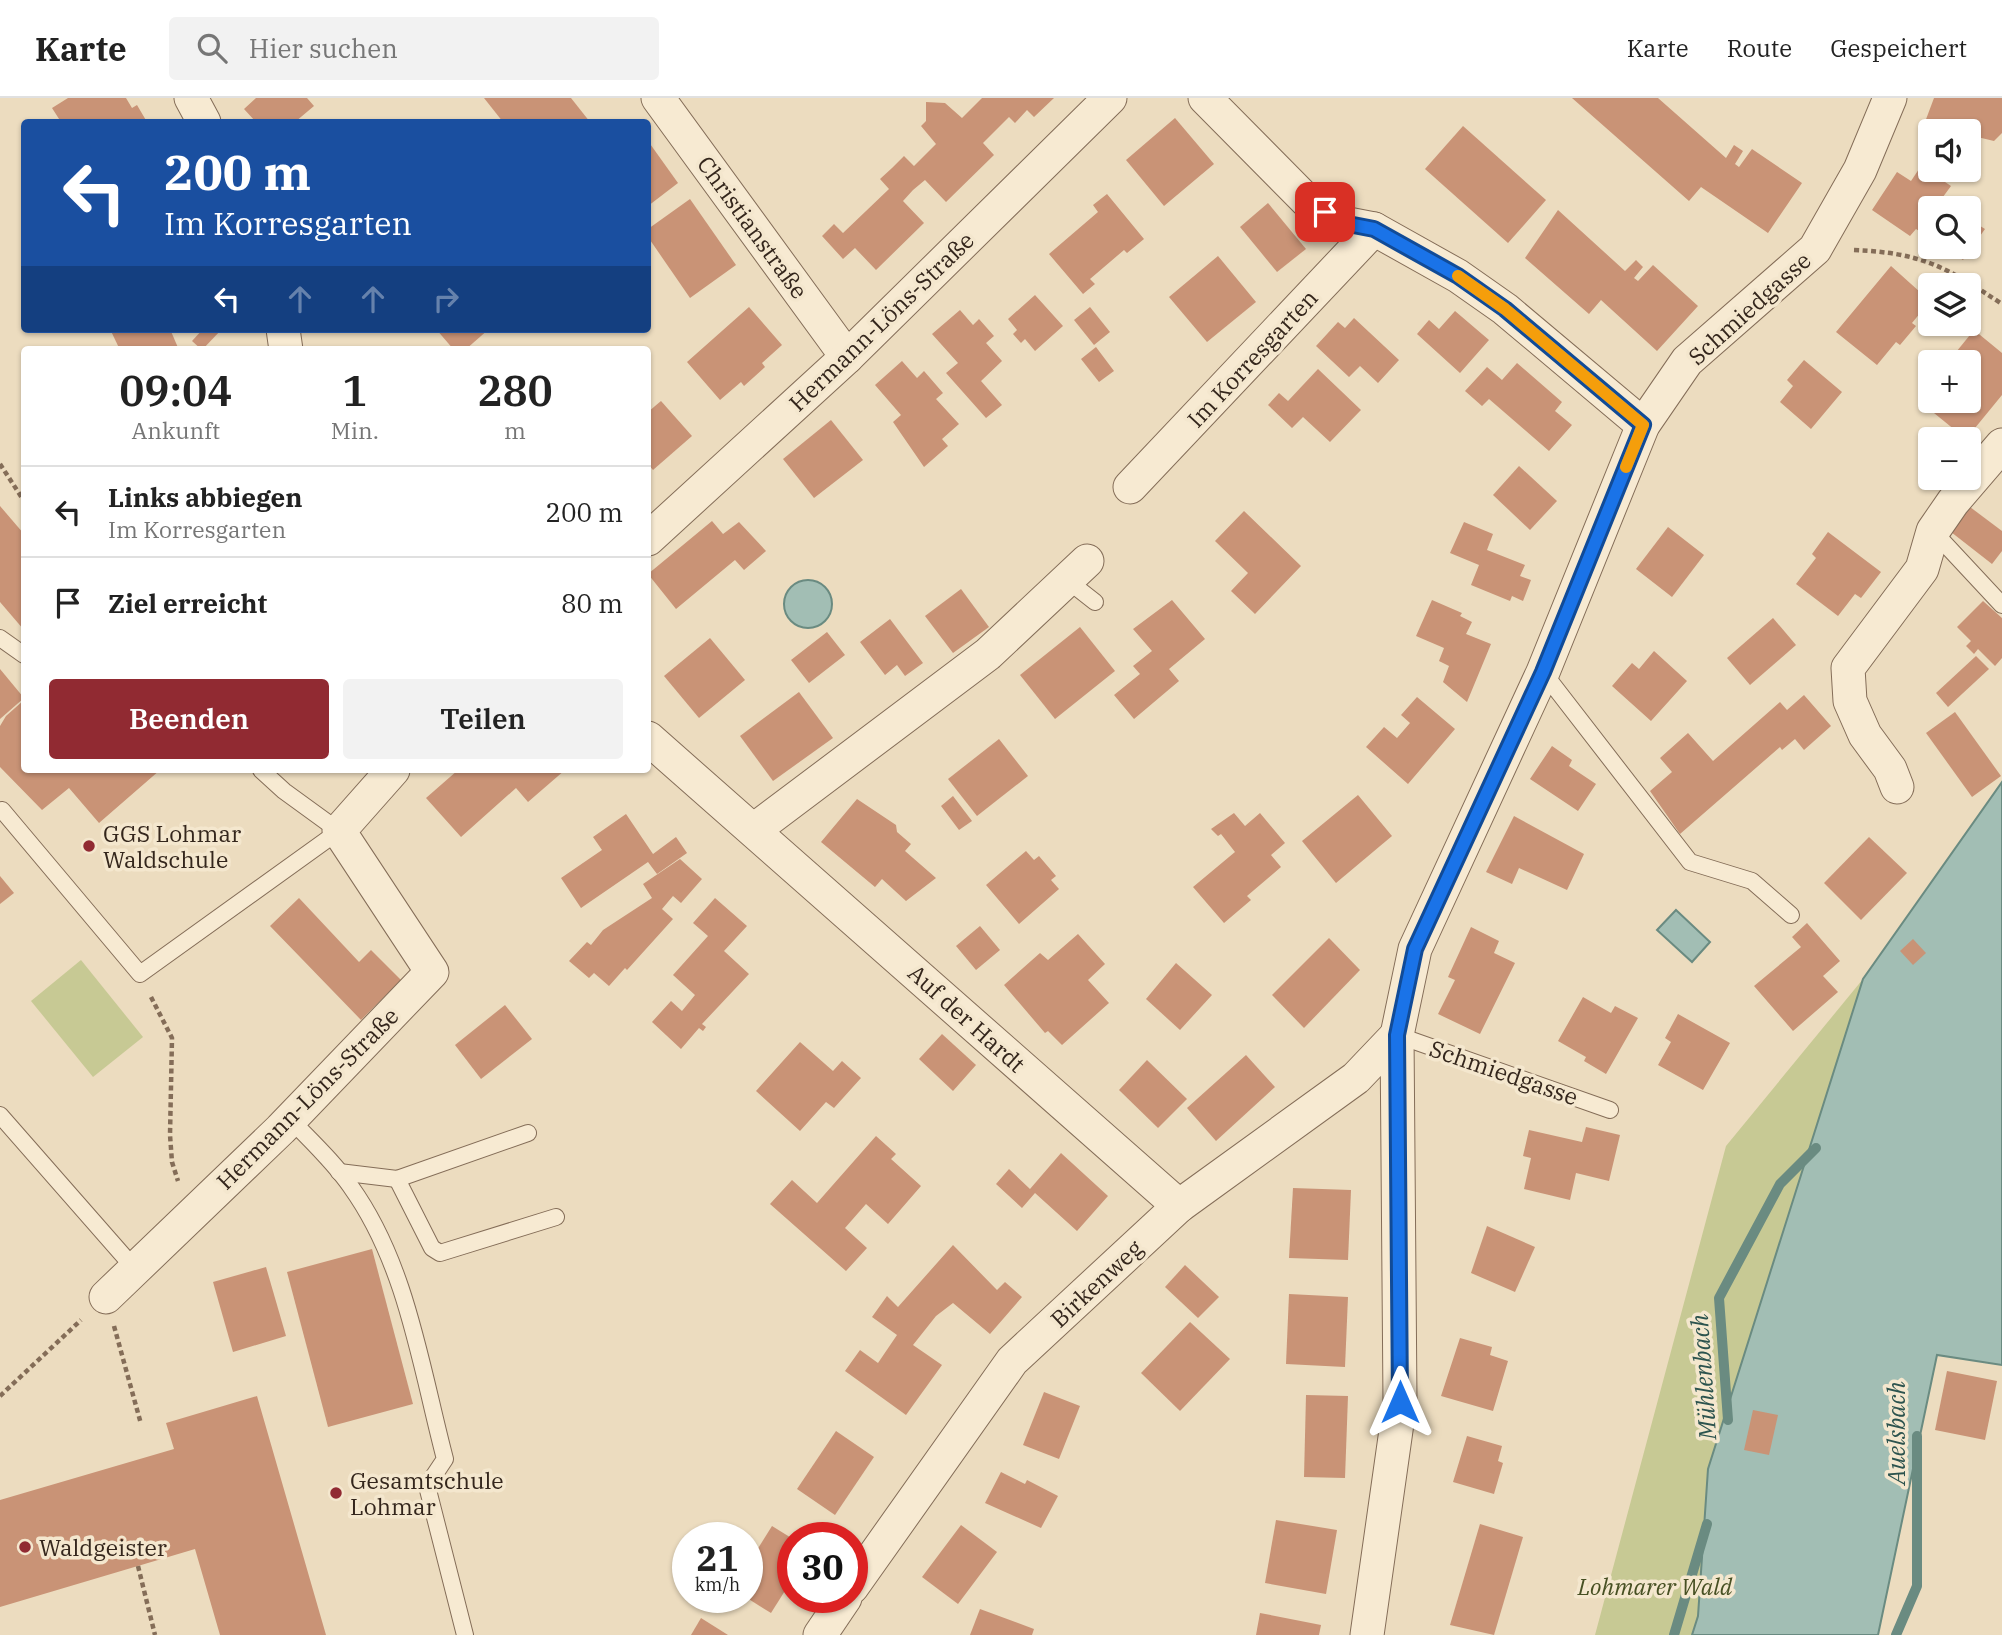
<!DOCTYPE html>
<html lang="de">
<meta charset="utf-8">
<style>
body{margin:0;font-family:"IBM Plex Serif",serif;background:#f2f2f2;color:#222;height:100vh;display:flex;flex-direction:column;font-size:26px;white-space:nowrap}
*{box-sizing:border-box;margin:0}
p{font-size:23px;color:#767676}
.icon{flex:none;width:38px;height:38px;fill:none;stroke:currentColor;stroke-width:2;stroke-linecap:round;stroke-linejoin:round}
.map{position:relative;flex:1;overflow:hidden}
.sheet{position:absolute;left:21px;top:248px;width:630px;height:427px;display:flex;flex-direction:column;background:#fff;border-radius:7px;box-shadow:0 2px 5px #0004}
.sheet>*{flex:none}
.hud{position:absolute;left:21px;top:21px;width:630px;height:214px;border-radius:7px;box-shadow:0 2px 5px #0004;background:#1a4fa0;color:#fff;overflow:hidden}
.fabs{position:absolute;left:1918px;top:21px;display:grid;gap:14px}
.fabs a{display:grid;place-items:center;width:63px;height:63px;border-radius:7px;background:#fff;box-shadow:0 2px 5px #0004;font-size:35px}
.speed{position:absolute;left:672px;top:1424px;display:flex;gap:14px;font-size:35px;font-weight:700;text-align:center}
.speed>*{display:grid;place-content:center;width:91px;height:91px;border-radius:50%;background:#fff;box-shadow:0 2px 5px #0004;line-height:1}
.speed small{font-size:18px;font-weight:400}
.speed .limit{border:10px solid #d22;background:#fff;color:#111}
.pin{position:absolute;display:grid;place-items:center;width:60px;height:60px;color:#fff;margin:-30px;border-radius:14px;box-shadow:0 4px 10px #0006}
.me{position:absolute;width:77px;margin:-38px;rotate:0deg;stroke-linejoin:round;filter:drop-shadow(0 0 5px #0008)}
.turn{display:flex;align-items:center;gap:24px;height:147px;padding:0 28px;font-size:32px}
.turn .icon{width:91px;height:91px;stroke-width:2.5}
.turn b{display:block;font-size:49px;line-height:60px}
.lanes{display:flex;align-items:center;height:66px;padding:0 28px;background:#0003;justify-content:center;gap:35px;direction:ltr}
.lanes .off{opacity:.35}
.eta{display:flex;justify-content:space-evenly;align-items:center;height:119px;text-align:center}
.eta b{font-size:42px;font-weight:600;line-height:49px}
.cta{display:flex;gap:14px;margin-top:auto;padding:14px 28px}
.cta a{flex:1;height:80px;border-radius:7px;background:#912a32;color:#fff;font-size:28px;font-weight:600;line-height:80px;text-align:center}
.cta a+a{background:#f2f2f2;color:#222}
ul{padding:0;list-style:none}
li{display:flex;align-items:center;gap:21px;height:91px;padding:0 28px;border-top:2px solid #e0e0e0}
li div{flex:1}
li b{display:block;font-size:26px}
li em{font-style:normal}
header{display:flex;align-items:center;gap:42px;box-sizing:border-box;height:98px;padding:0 35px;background:#fff;border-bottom:2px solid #e0e0e0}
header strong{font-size:33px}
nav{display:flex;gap:38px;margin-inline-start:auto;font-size:24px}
.search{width:490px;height:63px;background:#f2f2f2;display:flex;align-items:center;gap:18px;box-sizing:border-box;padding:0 24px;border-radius:7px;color:#767676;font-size:26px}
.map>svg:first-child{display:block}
</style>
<header>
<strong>Karte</strong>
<div class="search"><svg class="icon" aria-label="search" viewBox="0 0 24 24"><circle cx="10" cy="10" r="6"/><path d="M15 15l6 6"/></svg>Hier suchen</div>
<nav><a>Karte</a><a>Route</a><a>Gespeichert</a></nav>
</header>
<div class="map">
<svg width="2002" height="1537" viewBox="0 0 2002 1537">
<rect width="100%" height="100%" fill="#ecdcbf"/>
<g fill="#c7c994">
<polygon points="81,862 143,939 93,979 31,903"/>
<polygon points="1863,881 1708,1371 1698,1518 1692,1537 1595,1537 1726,1048"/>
</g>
<g fill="#a2beb4" stroke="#6a8b81" stroke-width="2">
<circle cx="808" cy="506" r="24"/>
<polygon points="2002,684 2002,1267 1937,1257 1878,1537 1692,1537 1698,1518 1708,1371 1863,881"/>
<polygon points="1676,812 1710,844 1692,864 1657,832"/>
</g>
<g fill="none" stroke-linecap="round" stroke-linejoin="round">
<g stroke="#6a8b81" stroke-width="10">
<polyline points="1728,1322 1719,1200 1780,1086 1816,1050"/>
<polyline points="1674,1537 1707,1426"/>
<polyline points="1896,1537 1917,1488 1917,1338"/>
</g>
</g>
<g fill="#c99376">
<polygon points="68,0 126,0 132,10 137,7 147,24 61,24 52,10"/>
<polygon points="256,0 307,0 314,8 295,24 252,24 255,23 244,11"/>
<polygon points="484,0 571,0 590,24 503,24"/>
<polygon points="982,0 1054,0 1034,19 1027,12 1015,25 1009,19 983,45 994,57 946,104 925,82 913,92 903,103 924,125 876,172 855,150 843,161 822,138 834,126 843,135 889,91 880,81 892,70 904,58 914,68 936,46 921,28 926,23 926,4 945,5 962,20"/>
<polygon points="1572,0 1658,0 1726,60 1734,47 1743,53 1735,66 1739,69 1752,51 1802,85 1768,135 1701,89 1689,103"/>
<polygon points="1934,0 2002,0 2002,35 1994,43 1969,37 1969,33 1930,33 1930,42 1919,40"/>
<polygon points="1175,20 1214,66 1164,108 1126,62"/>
<polygon points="1463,28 1546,102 1508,145 1425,71"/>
<polygon points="648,43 678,85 648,108"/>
<polygon points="1921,68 1951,88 1940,103 1952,110 1930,110 1930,140 1916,131 1910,138 1872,112 1897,74 1911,83"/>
<polygon points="1107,96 1144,141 1127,155 1124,152 1090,181 1095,186 1083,196 1049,156 1098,114 1093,107"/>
<polygon points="690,101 736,167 690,200 648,139 648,131"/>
<polygon points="1268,105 1306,151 1277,174 1240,129"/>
<polygon points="1558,112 1625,173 1636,162 1643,169 1634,180 1638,183 1653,167 1698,208 1657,253 1601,202 1589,216 1525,160"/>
<polygon points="1969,121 1985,131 1963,162 1943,149 1969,149"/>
<polygon points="1218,158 1256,204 1207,244 1169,199"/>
<polygon points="1891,168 1930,203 1912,225 1916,228 1900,247 1896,244 1877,267 1836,234"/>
<polygon points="1035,197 1063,228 1035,253 1025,241 1021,245 1013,236 1017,232 1008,221"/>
<polygon points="749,209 782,247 762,265 765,269 744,288 741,284 720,302 687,264"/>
<polygon points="1090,209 1110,234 1094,247 1074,222"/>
<polygon points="960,212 973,227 979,221 994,238 986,245 1002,263 981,283 1002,307 986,320 946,275 958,265 932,236"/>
<polygon points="1455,213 1489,242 1460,275 1417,236 1429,222 1439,231"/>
<polygon points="1354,220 1399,262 1378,285 1360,268 1349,279 1316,248 1338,224 1345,230"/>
<polygon points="110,231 170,231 179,252 120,252"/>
<polygon points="203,231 222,231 202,252 192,243"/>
<polygon points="436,231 489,231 465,252 454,252"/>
<polygon points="1974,232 2002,255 2002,297 1966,341 1918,302 1930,287 1930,303 1969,303 1969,264 1948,264"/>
<polygon points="1096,249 1114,273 1099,284 1081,261"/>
<polygon points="1804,262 1842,294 1811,331 1780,304 1793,288 1787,282"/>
<polygon points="902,263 917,280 924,273 943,295 936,301 959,326 942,341 948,348 924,369 893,324 901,317 875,287"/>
<polygon points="1517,265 1562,304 1555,313 1572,327 1549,353 1489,301 1482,308 1465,293 1487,269 1502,282"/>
<polygon points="1318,271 1361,312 1330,344 1303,319 1292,330 1268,307 1279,295 1288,303"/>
<polygon points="661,303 692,338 653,372 648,366 648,314"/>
<polygon points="831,322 863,362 814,400 783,361"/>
<polygon points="1519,368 1557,403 1530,432 1493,397"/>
<polygon points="0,408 24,436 24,532 0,504"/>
<polygon points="1970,409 2002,433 2002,453 1992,466 1951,434"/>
<polygon points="1244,413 1301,468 1255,516 1231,493 1248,475 1215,443"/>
<polygon points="712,423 723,436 739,424 766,453 744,472 735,462 676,511 648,476"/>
<polygon points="1464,424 1493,436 1487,452 1525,467 1520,478 1531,482 1523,503 1512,498 1510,503 1471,487 1479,467 1450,455"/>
<polygon points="1668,429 1704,457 1672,499 1636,471"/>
<polygon points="1828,434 1881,474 1861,500 1855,496 1838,518 1796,486 1816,460 1812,456"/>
<polygon points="961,491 989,529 953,555 925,518"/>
<polygon points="1172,502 1205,541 1169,571 1179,583 1134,621 1114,597 1140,576 1133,568 1152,553 1133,531"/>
<polygon points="1432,502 1462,515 1460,518 1472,524 1466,536 1491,546 1467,604 1443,584 1449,568 1439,563 1444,550 1416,538"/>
<polygon points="1983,503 2002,520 2002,560 1995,568 1978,551 1974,556 1966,548 1971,543 1957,529"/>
<polygon points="1773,520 1796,547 1750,587 1727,560"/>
<polygon points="890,521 923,565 905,578 897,567 885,577 860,544"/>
<polygon points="1080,529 1115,573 1055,621 1020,577"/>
<polygon points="827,534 845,557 809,585 791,562"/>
<polygon points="710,540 745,582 699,620 664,578"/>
<polygon points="1654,553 1687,583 1651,623 1612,588 1632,565 1639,571"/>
<polygon points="1976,558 1989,571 1948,609 1936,595"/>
<polygon points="0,571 24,600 0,621"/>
<polygon points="799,594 833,640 773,683 740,638"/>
<polygon points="1804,597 1831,628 1804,652 1795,641 1782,652 1780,649 1680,736 1650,693 1672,674 1660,660 1688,635 1713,663 1780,604 1787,612"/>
<polygon points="1417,599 1455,631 1408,686 1366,649 1384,629 1397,640 1410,625 1401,617"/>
<polygon points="24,602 24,672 160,672 99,725 69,690 42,712 0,669 0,628 6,618"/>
<polygon points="1955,614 2001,678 1972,699 1926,635"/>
<polygon points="999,641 1028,678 977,718 948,681"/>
<polygon points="1552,648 1572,662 1569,668 1596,686 1578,713 1530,681"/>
<polygon points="458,672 565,672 528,704 516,690 461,739 426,700"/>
<polygon points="1358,697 1392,738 1336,785 1302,743"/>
<polygon points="953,698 972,723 959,732 941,708"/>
<polygon points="857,701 896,727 897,734 911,746 905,753 936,780 906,803 882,781 875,789 821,744"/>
<polygon points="1234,715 1245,728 1260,715 1285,745 1271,757 1281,769 1247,798 1251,802 1224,825 1193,789 1235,754 1221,736 1218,738 1211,731"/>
<polygon points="626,716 653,756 676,739 687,755 657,776 648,764 581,810 561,780 602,752 593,739"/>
<polygon points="1514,718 1584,756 1567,792 1519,770 1512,786 1486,774"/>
<polygon points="1869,739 1907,775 1861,822 1824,785"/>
<polygon points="1026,753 1034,762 1039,758 1056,778 1051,782 1059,791 1019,826 986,787"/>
<polygon points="680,761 702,781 681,805 673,798 662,811 673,821 627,872 625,870 609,888 594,875 589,880 569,863 587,844 591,847 603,832 652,800 643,786"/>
<polygon points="0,778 14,795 0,806"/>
<polygon points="299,800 359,864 371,852 401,882 361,922 270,828"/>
<polygon points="715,800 747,828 724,853 749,876 702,926 706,929 703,933 699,930 681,951 652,924 671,903 682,913 695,897 673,877 708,838 693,825"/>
<polygon points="1807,825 1840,863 1823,878 1838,894 1793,933 1754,888 1801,849 1792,839"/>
<polygon points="980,828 1000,852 976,872 956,848"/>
<polygon points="1471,829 1499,843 1494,855 1515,865 1480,936 1438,916 1455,882 1448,879"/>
<polygon points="1078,836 1105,866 1088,882 1109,905 1062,947 1048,933 1045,935 1004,887 1040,855 1048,862"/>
<polygon points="1329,840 1360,872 1304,930 1272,897"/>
<polygon points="1913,841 1926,855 1913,867 1900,853"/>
<polygon points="1176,865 1212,897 1180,932 1146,901"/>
<polygon points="1583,899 1611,915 1615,908 1638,920 1606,976 1584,963 1586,959 1558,943"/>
<polygon points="505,907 532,941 481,981 455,947"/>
<polygon points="1678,916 1730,945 1703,992 1658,967 1671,944 1665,940"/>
<polygon points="942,936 976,967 953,993 919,961"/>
<polygon points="800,944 833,973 842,963 861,980 834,1010 826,1004 800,1033 756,993"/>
<polygon points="1246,957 1275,989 1216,1043 1187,1010"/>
<polygon points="1147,962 1187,1001 1158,1030 1119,992"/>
<polygon points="1586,1029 1620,1037 1609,1083 1576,1075 1570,1102 1524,1091 1531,1060 1523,1058 1529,1032 1582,1044"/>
<polygon points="876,1038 896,1056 891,1061 921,1088 888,1126 866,1106 845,1130 867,1150 846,1173 770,1106 792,1082 817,1105"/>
<polygon points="1061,1055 1108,1098 1077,1133 1035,1095 1022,1110 996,1086 1009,1071 1030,1091"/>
<polygon points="1293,1090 1351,1092 1348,1162 1289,1160"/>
<polygon points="1487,1128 1535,1149 1515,1194 1471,1175"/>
<polygon points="953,1147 997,1192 1005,1184 1022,1199 990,1236 953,1205 936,1218 913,1247 942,1267 906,1317 845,1273 860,1252 878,1265 897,1237 872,1219 887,1198 898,1209"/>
<polygon points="372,1151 413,1306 328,1329 287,1174"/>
<polygon points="1185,1167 1219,1199 1198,1220 1165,1189"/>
<polygon points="266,1169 286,1238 233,1254 213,1184"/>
<polygon points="1289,1196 1348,1199 1345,1269 1286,1266"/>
<polygon points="1190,1224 1230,1261 1180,1313 1141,1275"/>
<polygon points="1460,1240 1492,1249 1490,1257 1508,1263 1493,1313 1441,1298"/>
<polygon points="1947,1273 1997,1283 1985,1342 1935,1332"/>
<polygon points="1044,1294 1080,1308 1059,1361 1023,1347"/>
<polygon points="1306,1297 1348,1298 1345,1380 1304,1379"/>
<polygon points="257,1298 326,1537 220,1537 195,1451 0,1509 0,1402 174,1351 166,1325"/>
<polygon points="1753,1312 1778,1317 1769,1357 1744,1352"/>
<polygon points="836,1333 874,1359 835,1417 797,1391"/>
<polygon points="1467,1338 1502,1348 1498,1363 1503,1365 1494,1396 1453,1384"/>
<polygon points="1001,1374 1025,1386 1027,1382 1058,1398 1041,1430 985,1405"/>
<polygon points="1276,1422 1337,1432 1326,1496 1265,1485"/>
<polygon points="1480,1426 1523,1439 1494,1537 1450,1527"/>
<polygon points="961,1427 997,1454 958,1506 922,1479"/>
<polygon points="772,1428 793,1441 793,1480 771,1515 747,1500 747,1468"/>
<polygon points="980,1511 1034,1531 1032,1537 970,1537"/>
<polygon points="1260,1515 1321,1527 1319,1537 1256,1537"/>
<polygon points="701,1520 728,1537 691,1537"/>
</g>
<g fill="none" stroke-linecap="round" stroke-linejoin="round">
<g stroke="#846d58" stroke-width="18">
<g id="service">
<polyline points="1933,433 2002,507"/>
<polyline points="1067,482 1095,504"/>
<polyline points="0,540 24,557"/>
<polyline points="1543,574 1690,764 1752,783 1791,817"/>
<polyline points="2,712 140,876 339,733 284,693 261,672"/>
<polyline points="1397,937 1610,1012"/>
<polyline points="0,1017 135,1171"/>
<path d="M290 1021C311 1043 334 1064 351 1089 407 1167 421 1270 445 1361L427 1388 465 1537"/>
<polyline points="339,1074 397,1081 528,1035"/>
<polyline points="397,1081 432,1150 440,1155 556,1119"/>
</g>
</g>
<g stroke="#846d58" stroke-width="35">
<g id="minor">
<polyline points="191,0 204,24"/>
<polyline points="658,0 847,259"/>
<polyline points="1205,0 1307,103 1343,125 1374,131 1458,178 1505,211 1643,327"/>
<polyline points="283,231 286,252"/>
<polyline points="1130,389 1374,131"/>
<polyline points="648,441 847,259 1110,0"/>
<polyline points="648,640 1179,1108"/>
<polyline points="1897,689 1890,671 1865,637 1850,603 1848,570 1922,471 1933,433 1953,404 2002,347"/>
<polyline points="754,732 988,556 1087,463"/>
<polyline points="106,1199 281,1031 432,874 339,733 393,672"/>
<polyline points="852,1489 1012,1263 1179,1108 1356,980 1397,937"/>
<polyline points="820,1537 845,1500"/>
<polyline points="1367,1537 1400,1304 1397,937 1415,851 1543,574 1643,327 1687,263 1815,151 1860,72 1890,0"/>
</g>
</g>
<g stroke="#846d58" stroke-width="4.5" stroke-dasharray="5 3.5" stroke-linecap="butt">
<path d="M1854 152C1923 155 1946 169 2002 206"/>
<polyline points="0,366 24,403"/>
<polyline points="151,899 172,940 170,1037 172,1064 178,1083"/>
<polyline points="114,1228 141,1326"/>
<polyline points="0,1298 81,1222"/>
<polyline points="138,1468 155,1537"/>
</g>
<use href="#service" stroke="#f7ead2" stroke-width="16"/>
<use href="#minor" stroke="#f7ead2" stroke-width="33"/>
</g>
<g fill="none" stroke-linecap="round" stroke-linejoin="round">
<g stroke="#114b97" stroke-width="18">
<polyline id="route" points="1325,114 1343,125 1374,131 1458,178 1505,211 1643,327 1543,574 1415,851 1397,937 1400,1304"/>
</g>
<use href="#route" stroke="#1a73e8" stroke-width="12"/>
<polyline stroke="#f59e0b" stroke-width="12" points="1458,178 1505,211 1643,327 1626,369"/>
</g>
<g fill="#912a32" stroke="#f4e7ce" stroke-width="2.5">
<circle cx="89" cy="748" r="7"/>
<circle cx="336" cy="1395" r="7"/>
<circle cx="25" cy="1449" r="7"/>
</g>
<g text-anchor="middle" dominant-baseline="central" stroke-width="7" stroke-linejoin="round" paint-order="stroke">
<g font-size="23" fill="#34261c" stroke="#f4e7ce">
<text transform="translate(753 129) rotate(54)">Christianstraße</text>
<text transform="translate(1749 210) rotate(-42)">Schmiedgasse</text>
<text transform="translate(881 223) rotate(-44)">Hermann-Löns-Straße</text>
<text transform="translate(1252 260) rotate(-47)">Im Korresgarten</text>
<text transform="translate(967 920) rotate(42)">Auf der Hardt</text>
<text transform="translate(1504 974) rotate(19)">Schmiedgasse</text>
<text transform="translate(307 1000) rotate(-45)">Hermann-Löns-Straße</text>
<text transform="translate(1096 1185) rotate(-43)">Birkenweg</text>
</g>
<g font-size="23" fill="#34261c" stroke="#f4e7ce" text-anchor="start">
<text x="103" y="735">GGS Lohmar<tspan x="103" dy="26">Waldschule</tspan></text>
<text x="350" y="1382">Gesamtschule<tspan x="350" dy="26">Lohmar</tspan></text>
<text x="39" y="1449">Waldgeister</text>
</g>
<g font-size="23" font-style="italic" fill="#475023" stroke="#f4e7ce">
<text x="1655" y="1488">Lohmarer Wald</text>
</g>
<g font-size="24" font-style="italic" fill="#2c534e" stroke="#f4e7ce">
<text transform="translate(1703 1279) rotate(-94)">Mühlenbach</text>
<text transform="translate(1896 1335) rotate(-90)">Auelsbach</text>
</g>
</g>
</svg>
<div class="fabs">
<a><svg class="icon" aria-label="sound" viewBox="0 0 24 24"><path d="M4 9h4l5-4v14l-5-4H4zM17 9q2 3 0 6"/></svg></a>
<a><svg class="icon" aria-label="search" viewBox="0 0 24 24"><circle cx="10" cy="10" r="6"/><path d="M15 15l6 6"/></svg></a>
<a><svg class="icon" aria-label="layers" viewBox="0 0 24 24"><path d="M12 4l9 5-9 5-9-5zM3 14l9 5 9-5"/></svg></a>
<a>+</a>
<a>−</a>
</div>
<div class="speed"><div>21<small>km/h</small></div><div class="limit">30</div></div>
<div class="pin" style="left:1325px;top:114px;background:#d93025"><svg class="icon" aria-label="arrive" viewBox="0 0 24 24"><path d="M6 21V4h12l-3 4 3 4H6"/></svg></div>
<svg class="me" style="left:1400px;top:1304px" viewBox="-20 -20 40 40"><path d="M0-17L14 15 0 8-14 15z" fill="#1a73e8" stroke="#fff" stroke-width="4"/></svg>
<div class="hud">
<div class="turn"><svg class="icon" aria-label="left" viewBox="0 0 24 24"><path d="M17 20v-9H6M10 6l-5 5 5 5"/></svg><div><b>200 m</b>Im Korresgarten</div></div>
<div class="lanes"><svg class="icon" aria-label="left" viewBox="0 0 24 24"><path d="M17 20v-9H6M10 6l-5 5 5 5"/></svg><svg class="icon off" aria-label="ahead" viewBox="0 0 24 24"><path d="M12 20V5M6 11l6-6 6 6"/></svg><svg class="icon off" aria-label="ahead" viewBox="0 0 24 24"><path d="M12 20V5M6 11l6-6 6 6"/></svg><svg class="icon off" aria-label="right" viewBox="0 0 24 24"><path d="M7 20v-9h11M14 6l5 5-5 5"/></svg></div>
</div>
<section class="sheet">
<div class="eta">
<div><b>09:04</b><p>Ankunft</p></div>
<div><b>1</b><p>Min.</p></div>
<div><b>280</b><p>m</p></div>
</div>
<ul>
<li><svg class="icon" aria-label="left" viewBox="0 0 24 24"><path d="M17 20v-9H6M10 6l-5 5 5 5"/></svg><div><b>Links abbiegen</b><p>Im Korresgarten</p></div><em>200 m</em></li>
<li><svg class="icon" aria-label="arrive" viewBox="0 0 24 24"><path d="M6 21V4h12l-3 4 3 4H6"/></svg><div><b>Ziel erreicht</b></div><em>80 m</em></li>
</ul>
<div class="cta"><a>Beenden</a><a>Teilen</a></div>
</section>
</div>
